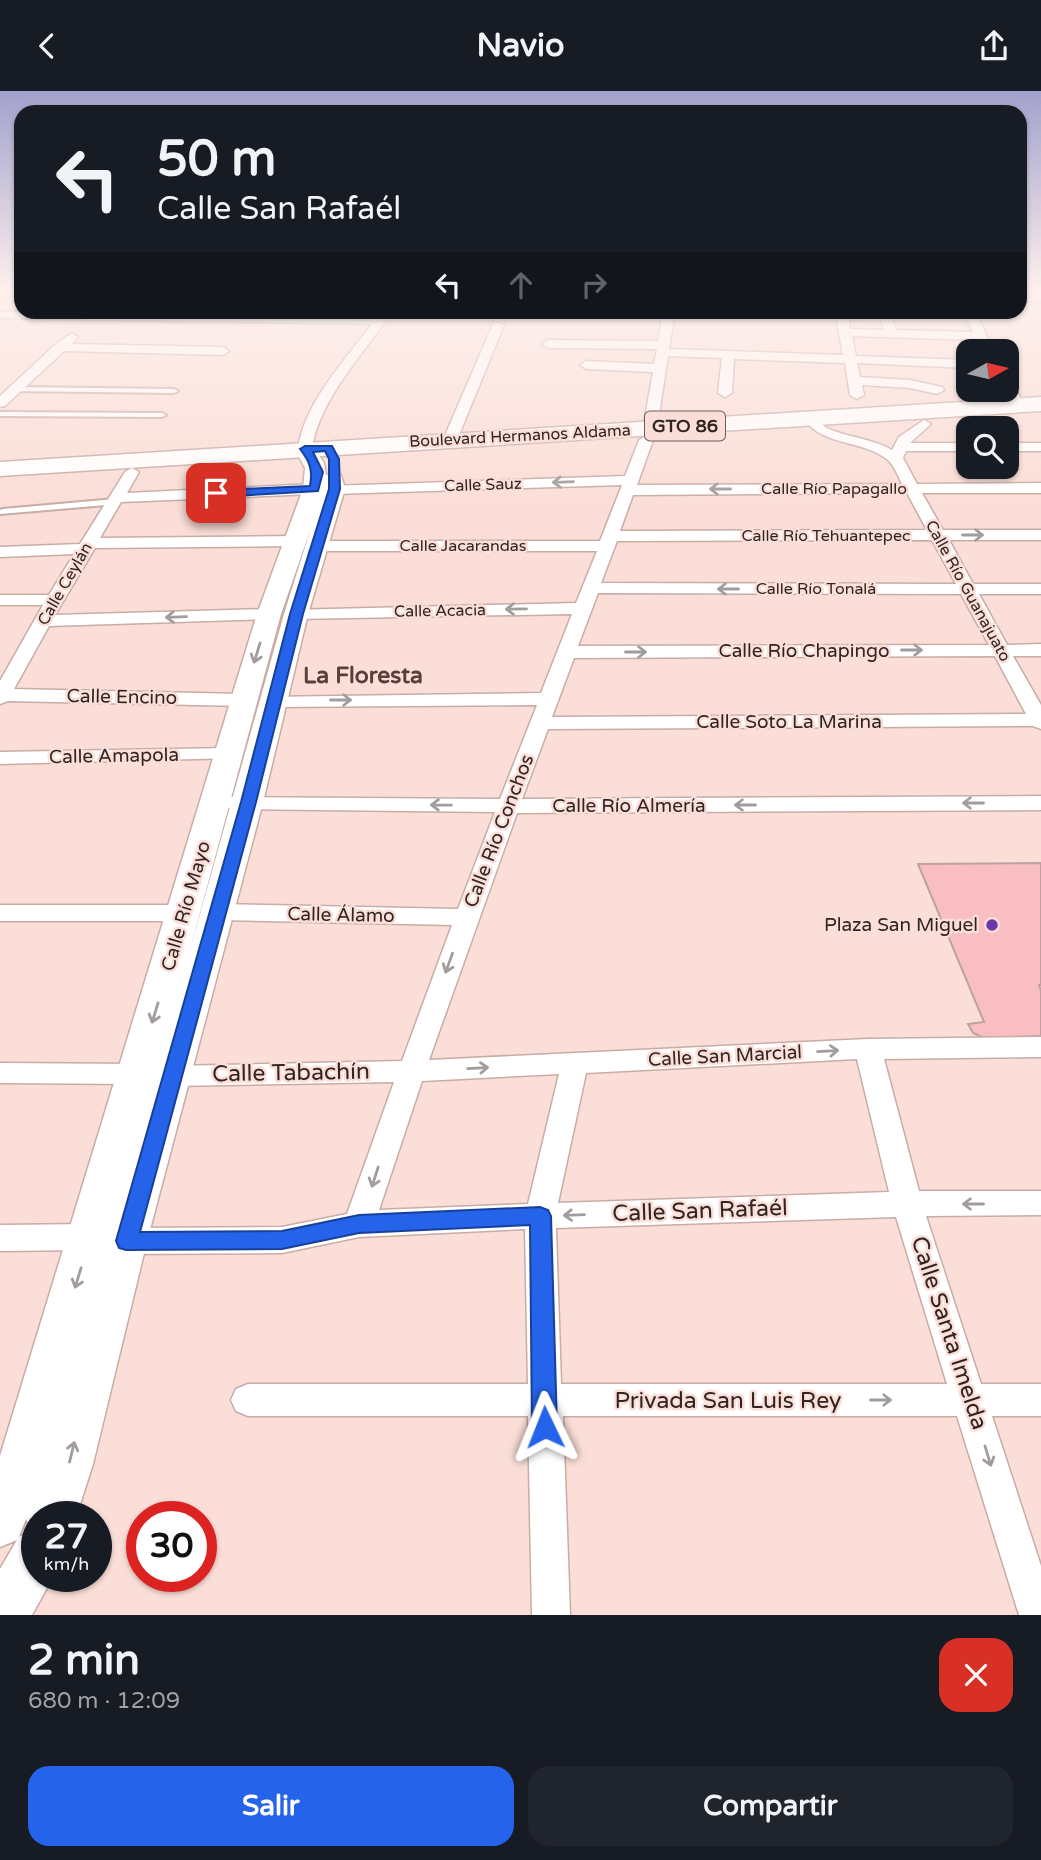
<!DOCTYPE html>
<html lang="es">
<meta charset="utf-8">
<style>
body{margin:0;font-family:"Varela Round",sans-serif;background:#20242c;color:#f1f3f6;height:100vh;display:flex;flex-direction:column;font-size:26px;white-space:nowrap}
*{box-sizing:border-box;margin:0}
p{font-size:23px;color:#9ea1a6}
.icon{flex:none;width:38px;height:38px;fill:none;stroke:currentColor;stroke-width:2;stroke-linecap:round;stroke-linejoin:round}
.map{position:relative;height:1524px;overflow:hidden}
.drawer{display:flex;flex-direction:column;background:#171b24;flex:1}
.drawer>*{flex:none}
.hud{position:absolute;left:14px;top:14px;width:1013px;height:214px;border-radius:21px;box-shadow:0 2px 5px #0004;background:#171b24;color:#f1f3f6;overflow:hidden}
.needle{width:46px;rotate:82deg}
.tools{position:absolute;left:956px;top:248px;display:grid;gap:14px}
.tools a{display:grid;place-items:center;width:63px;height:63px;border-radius:14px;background:#171b24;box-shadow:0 2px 5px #0004;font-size:35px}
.speed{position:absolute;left:21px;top:1410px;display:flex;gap:14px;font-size:35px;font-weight:700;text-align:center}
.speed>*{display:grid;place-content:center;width:91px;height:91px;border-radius:50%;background:#171b24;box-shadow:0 2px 5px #0004;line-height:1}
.speed small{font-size:18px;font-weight:400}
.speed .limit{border:10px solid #d22;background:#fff;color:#111}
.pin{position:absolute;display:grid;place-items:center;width:60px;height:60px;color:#fff;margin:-30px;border-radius:14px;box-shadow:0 4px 10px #0006}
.me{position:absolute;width:77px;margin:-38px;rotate:358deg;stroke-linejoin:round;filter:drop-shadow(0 0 5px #0008)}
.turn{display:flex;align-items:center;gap:24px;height:147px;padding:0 28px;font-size:32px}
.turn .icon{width:91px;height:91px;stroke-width:2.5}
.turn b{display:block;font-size:49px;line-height:60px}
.lanes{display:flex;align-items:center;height:66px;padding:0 28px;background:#0003;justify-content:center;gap:35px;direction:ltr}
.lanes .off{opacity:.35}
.round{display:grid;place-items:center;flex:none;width:74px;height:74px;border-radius:21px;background:#20242c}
.overview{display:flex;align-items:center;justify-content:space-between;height:119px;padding:0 28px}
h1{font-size:42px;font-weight:700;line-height:52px}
.primary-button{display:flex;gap:14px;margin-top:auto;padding:14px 28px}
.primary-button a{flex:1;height:80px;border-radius:21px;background:#2563eb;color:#fff;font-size:28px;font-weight:700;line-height:80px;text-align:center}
.primary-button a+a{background:#20242c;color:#f1f3f6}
header{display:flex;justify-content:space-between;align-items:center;height:91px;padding:0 28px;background:#171b24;font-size:32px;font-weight:700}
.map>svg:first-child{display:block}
</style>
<header><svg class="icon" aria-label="back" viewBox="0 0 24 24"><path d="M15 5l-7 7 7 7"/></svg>Navio<svg class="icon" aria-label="share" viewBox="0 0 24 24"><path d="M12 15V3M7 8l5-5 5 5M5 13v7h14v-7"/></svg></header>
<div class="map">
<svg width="1041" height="1524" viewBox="0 0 1041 1524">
<rect width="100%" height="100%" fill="#fbded7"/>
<polygon fill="#f8bec1" stroke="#bea1a3" stroke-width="2" points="1041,772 1041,894 1039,894 1041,900 1041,945 984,947 973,942 968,933 984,931 918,773"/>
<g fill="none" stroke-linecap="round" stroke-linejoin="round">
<g stroke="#c8aca5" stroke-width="4">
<g id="lane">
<polygon points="14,296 174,298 178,300 174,302 11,300 11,296"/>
<polygon points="0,321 162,322 166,324 162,326 0,325"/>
<polygon points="115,408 118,409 118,413 0,423 0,419 3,418"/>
</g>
</g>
<g stroke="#c8aca5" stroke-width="3">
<g id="street">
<rect x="1020" y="204" width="21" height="6"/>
<path d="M382 220H393C366 259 318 310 312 358L305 362 298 358C304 312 345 269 372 233L0 227V221L377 226Z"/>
<path d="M482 220H513C506 225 489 225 482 220Z"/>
<polygon points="663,220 675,220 669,258 843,264 835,220 847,220 850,238 884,239 878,220 890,220 896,239 973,241 963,220 975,220 994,261 982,261 976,249 852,245 856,265 968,269 968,277 857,272 860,286 910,289 942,296 944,299 937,303 910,297 862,294 864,304 857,308 850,304 845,272 734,268 732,302 725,306 718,302 722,267 668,265 657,337 650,341 643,337 653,281 586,278 580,274 586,270 654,273 657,258 548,257 542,253 548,249 658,250"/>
<polygon points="494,231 504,234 457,349 450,353 445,352 443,349"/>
<polygon points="72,242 78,246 72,253 223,256 229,260 223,264 64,260 5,315 0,316 0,305 56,253"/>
<polygon points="1006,289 1011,290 1025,315 1023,318 1018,319 1013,318 1003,299 1006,299"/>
<path d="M810 323C818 326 820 333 827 337 848 347 872 347 892 359L899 346 924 329 931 333 910 352H968V360H906L903 367 917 393 1041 392V402H922L943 439H1041V449H949L973 493H1041V503H979L1007 554 1041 553V565H1013L1041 614V638L1033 635 548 638 522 708 1041 705V719L517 722 429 969 868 948 1041 946V966L884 968 919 1100H1041V1124L926 1125 981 1293H1041V1325H992L1041 1475V1524H1019L957 1325H563L570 1524H532L528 1325H248L236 1320 231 1309 236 1298 248 1293H528L525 1138 359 1146 282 1162 126 1163 115 1159 111 1150 115 1141 126 1137 282 1136 347 1123 394 991 172 995 162 992 158 985 162 978 172 975 402 970 452 834 217 829 209 827 205 821 209 815 217 813 458 818 495 721 232 718 224 716 221 711 224 706 500 708 537 614 273 616 263 610 266 606 541 602 572 523 296 528 290 527 287 523 290 519 576 512 597 460H319L311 455 319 450H600L622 394 334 403 329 401 326 398 329 395 625 385 639 349 646 345 653 349 637 394 902 393C898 385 894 374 888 369 860 347 825 357 803 327ZM907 402 927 439 620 440 633 404ZM932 449 956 493 601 492 617 450ZM598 502 961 503 989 554 578 555ZM995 565 1026 623 552 626 574 567ZM857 968 889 1101 558 1112 586 982ZM559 983 528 1113 379 1119 422 990ZM896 1126 947 1293H561L556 1137Z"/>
<rect x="1006" y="352" width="35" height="8"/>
<polygon points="132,377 139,381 127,402 314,393 322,398 314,403 121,411 100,447 294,445 302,450 294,455 95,457 55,524 269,518 278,523 269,528 49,535 14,598 243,603 253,609 243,615 8,610 0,613 0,590 43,514 0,514 0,504 49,504 74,463 0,466 0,456 80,453 125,381"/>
<polygon points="229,657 236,659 239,663 236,667 0,673 0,661"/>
<polygon points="0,814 185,814 193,816 197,822 193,828 185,830 0,830"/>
<polygon points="0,972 137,973 147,976 151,983 147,990 137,993 0,992"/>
<polygon points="90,1133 101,1137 105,1146 101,1155 90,1159 0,1160 0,1134"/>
</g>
</g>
<g stroke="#c8aca5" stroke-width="3">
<path id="secondary" d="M305 352 312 354 324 372 326 384 334 382 341 384 345 398 308 523 263 711 147 1150 93 1373 76 1426H37V1486H53L32 1524H0V1478L17 1449 0 1456V1365L257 523 303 398 305 377 295 358 298 354ZM311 437 284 523 188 866 281 523ZM26 1428 32 1440 19 1446Z"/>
</g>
<g stroke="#c8aca5" stroke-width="3">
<polygon id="primary" points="1041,306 1041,320 0,385 0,371"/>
</g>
<use href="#lane" fill="#fff" fill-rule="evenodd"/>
<use href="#street" fill="#fff" fill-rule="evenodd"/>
<use href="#secondary" fill="#fff" fill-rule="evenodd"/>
<use href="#primary" fill="#fff" fill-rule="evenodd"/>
</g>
<defs><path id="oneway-shaft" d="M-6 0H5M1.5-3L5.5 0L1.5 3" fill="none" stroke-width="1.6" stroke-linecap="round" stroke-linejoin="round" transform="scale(1.75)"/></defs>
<g stroke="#a29d9c">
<use href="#oneway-shaft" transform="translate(563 391) rotate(178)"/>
<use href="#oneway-shaft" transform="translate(720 398) rotate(180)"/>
<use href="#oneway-shaft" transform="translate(973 444)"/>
<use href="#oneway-shaft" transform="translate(728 498) rotate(-180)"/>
<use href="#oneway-shaft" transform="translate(516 518) rotate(179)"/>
<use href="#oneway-shaft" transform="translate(176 526) rotate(178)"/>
<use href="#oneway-shaft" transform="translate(912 559)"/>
<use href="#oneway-shaft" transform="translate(636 561)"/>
<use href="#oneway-shaft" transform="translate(257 562) rotate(107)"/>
<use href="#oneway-shaft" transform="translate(341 609)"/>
<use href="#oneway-shaft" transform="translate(973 712) rotate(180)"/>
<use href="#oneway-shaft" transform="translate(441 714) rotate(-179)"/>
<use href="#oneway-shaft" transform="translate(745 714) rotate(180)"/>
<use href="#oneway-shaft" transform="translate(449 872) rotate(110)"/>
<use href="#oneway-shaft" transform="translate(155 922) rotate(107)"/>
<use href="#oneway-shaft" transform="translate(828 960) rotate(-3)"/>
<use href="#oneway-shaft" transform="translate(478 977) rotate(-3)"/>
<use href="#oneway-shaft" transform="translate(375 1086) rotate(108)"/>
<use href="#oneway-shaft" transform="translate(973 1113) rotate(180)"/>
<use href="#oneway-shaft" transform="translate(574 1124) rotate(178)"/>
<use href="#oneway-shaft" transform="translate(78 1187) rotate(107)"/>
<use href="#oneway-shaft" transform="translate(881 1309)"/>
<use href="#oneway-shaft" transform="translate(72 1361) rotate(-76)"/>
<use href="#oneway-shaft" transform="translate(988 1365) rotate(73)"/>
</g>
<linearGradient id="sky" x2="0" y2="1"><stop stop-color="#a2a1cc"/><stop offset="0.48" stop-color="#fdf0ed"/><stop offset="1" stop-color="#fdf0ed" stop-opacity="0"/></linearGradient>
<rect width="1041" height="415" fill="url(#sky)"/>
<path fill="#2563eb" stroke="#184099" stroke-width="2" d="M305 355H332L339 368 340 398 303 523 256 711 140 1141 282 1140 359 1124 540 1116 548 1119 551 1125 557 1336 553 1345 545 1348 536 1345 532 1336 530 1134 359 1142 282 1158 126 1159 119 1157 116 1150 241 711 290 523 329 398V368L325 360 313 361 323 381 318 400 216 406 211 402 216 399 310 395C313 379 310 371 300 358Z"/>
<circle fill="#6d35ab" stroke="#fbded7" stroke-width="2.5" cx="992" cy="834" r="7"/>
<g text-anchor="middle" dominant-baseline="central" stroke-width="5" stroke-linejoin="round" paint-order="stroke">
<g font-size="16" fill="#302523" stroke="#fbded7">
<text transform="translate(520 345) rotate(-3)">Boulevard Hermanos Aldama</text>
<text transform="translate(483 394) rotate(-2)">Calle Sauz</text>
<text x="834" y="398">Calle Río Papagallo</text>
<text x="826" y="445">Calle Río Tehuantepec</text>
<text x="463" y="455">Calle Jacarandas</text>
<text transform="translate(65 493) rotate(-60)">Calle Ceylán</text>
<text x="816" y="498">Calle Río Tonalá</text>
<text transform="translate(968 500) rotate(61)">Calle Río Guanajuato</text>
<text transform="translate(440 520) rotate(-1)">Calle Acacia</text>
</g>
<rect fill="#fbded7" stroke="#6d5c59" stroke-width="2" x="645" y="320.5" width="80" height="29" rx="5"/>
<g font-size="18" font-weight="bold" fill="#302523">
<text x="685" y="335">GTO 86</text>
</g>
<g font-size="19" fill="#302523" stroke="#fbded7">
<text x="804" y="560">Calle Río Chapingo</text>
<text transform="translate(122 606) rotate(1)">Calle Encino</text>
<text x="789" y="631">Calle Soto La Marina</text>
<text transform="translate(114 665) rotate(-1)">Calle Amapola</text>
<text x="629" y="715">Calle Río Almería</text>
<text transform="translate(499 740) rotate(-69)">Calle Río Conchos</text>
<text transform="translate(186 815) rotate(-74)">Calle Río Mayo</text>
<text transform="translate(341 824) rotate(1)">Calle Álamo</text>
<text transform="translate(725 965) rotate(-3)">Calle San Marcial</text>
</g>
<g font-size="19" fill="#302523" stroke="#fbded7" text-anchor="end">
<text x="978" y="834">Plaza San Miguel</text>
</g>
<g font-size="23" font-weight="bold" fill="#573f3a" stroke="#fbded7">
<text x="363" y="585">La Floresta</text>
</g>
<g font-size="23" fill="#302523" stroke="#fbded7">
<text transform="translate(291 982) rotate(-1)">Calle Tabachín</text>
<text transform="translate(700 1120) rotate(-2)">Calle San Rafaél</text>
<text transform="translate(949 1242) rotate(72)">Calle Santa Imelda</text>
<text x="728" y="1310">Privada San Luis Rey</text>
</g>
</g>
</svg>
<div class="tools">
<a><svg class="needle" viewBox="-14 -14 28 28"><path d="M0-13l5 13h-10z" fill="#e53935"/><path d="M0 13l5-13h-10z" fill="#9ea1a6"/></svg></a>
<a><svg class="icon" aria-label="search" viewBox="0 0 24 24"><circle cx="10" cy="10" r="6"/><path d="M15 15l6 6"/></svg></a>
</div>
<div class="speed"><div>27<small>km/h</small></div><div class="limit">30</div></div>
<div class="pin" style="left:216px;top:402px;background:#d93025"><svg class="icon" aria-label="arrive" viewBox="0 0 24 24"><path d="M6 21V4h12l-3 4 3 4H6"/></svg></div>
<svg class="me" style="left:545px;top:1336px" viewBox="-20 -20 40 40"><path d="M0-17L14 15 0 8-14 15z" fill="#2563eb" stroke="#fff" stroke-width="4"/></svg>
<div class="hud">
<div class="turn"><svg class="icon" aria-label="left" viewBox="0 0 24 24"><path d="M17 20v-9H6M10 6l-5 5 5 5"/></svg><div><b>50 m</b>Calle San Rafaél</div></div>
<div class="lanes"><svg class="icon" aria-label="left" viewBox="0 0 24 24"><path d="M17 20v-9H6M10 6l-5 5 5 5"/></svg><svg class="icon off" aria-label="ahead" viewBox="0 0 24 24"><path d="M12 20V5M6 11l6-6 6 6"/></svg><svg class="icon off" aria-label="right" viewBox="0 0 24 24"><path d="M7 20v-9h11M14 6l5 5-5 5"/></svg></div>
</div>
</div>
<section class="drawer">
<div class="overview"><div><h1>2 min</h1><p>680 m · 12:09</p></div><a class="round" style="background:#d93025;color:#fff"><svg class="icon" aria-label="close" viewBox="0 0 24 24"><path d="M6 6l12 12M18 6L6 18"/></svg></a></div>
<div class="primary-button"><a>Salir</a><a>Compartir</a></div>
</section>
